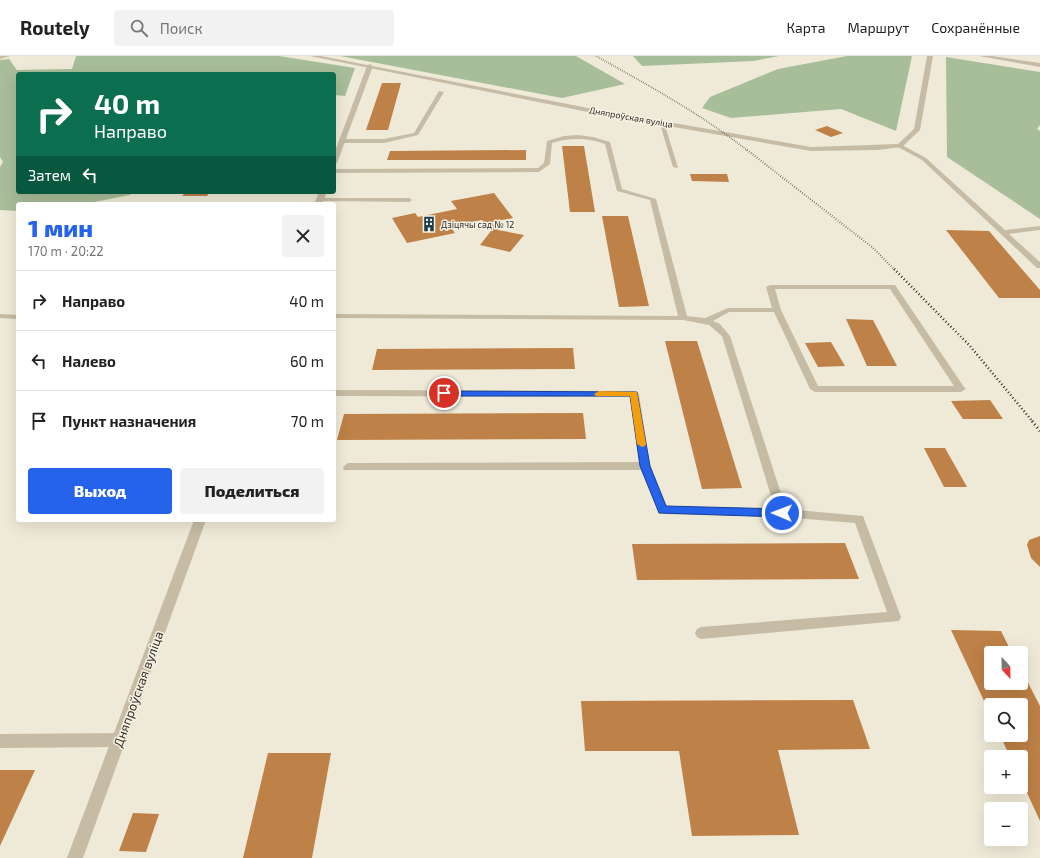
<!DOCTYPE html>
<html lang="ru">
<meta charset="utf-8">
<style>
body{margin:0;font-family:"Exo 2",sans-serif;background:#f2f2f2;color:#222;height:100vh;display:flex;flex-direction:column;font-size:15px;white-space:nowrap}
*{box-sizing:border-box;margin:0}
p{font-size:13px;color:#767676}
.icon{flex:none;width:22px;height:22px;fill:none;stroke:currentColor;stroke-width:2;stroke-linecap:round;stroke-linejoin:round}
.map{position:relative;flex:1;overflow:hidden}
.details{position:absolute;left:16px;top:146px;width:320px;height:320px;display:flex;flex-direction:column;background:#fff;border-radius:4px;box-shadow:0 4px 16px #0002}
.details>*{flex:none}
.hud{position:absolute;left:16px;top:16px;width:320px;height:122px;border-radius:4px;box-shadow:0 4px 16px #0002;background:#0b6e4f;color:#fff;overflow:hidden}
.needle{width:26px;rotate:158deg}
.controls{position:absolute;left:984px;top:590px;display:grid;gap:8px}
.controls a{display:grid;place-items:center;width:44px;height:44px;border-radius:4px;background:#fff;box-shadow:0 4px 16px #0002;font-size:20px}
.pin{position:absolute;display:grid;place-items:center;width:34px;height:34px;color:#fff;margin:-17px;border:2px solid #fff;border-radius:50%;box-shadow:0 1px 4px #0007}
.me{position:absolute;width:44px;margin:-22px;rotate:271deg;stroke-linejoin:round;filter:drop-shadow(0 0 3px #0008)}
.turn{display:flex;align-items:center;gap:14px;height:84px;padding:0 12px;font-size:18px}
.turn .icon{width:52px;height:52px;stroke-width:2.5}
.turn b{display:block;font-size:28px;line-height:34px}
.then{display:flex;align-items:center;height:38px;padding:0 12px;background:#0003;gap:8px;font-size:15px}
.round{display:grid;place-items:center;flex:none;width:42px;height:42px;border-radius:4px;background:#f2f2f2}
.summary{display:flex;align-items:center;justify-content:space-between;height:68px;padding:0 12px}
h1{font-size:24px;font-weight:800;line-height:30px;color:#2563eb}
.button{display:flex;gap:8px;margin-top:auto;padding:8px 12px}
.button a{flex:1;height:46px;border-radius:4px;background:#2563eb;color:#fff;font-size:16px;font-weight:800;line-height:46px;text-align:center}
.button a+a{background:#f2f2f2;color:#222}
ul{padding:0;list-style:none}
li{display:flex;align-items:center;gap:12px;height:60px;padding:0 12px;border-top:1px solid #e0e0e0}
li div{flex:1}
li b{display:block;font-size:15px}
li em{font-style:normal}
header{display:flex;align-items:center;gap:24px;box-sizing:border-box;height:56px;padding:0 20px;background:#fff;border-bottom:1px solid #e0e0e0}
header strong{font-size:19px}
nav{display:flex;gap:22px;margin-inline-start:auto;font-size:14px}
.search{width:280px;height:36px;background:#f2f2f2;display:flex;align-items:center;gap:10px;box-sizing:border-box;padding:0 14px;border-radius:4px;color:#767676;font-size:15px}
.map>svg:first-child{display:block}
</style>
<header>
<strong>Routely</strong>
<div class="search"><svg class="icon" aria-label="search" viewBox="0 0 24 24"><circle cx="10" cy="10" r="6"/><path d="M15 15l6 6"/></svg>Поиск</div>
<nav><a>Карта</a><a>Маршрут</a><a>Сохранённые</a></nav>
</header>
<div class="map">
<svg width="1040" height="802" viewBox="0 0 1040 802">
<rect width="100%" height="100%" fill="#efead8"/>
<g fill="#a8bd99">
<polygon points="76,0 279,0 355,12 345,40 334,39 334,18 18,18 18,136 132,136 130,139 84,148 18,148 18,155 0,154 0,111 3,106 0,101 0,4 9,3 17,14 72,13"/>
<polygon points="340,0 576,0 625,28 562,42"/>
<polygon points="633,0 779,0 753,5 642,10"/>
<polygon points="847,0 912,0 896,75 841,53 731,62 702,52 710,41 778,13"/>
<polygon points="946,1 1040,16 1040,69 1037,73 1040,75 1040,163 947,101"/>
</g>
<g fill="#be8147">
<polygon points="382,27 401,27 388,74 366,74"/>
<polygon points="827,70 843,77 831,81 815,74"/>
<polygon points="562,90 584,90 595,156 570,156"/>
<polygon points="526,94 526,104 387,104 390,95"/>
<polygon points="690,118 727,118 729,126 692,125"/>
<polygon points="186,136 210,136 207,140 182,140"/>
<polygon points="494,137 513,162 492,166 498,174 524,179 510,196 480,189 491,175 482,164 450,170 455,177 407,187 392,162 415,157 418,161 457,153 451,145"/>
<polygon points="602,160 628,160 649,250 619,251"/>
<polygon points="946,174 989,175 1040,234 1040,242 999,242"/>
<polygon points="846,263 873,264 897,310 867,310"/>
<polygon points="665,285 697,285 742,432 702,433"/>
<polygon points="831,286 845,310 818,311 805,287"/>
<polygon points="573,292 575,313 372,314 377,293"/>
<polygon points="990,344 1003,363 963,363 951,345"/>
<polygon points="583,357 586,383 337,384 344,358"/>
<polygon points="924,392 945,392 967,431 944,431"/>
<polygon points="1040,480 1040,511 1031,502 1027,489 1029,484"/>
<polygon points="845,487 859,523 637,524 632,488"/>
<polygon points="951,574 1001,575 1012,597 991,597 991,627 1021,627 1021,613 1040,650 1040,765 1021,724 1021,701 1010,701 1000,679 1021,679 1021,649 991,649 991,660"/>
<polygon points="853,644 870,693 778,694 799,779 692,780 679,695 585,695 581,645"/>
<polygon points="268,697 331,697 312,802 243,802"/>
<polygon points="0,714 35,714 0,790"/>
<polygon points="133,757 159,758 146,796 119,795"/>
</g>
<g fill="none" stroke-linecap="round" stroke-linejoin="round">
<g fill="#c6bca5" fill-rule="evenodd">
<polygon points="439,35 444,36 418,79 384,87 342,87 339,85 342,83 384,83 414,77"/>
<polygon points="659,65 664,66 678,112 673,111"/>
<path d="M578 79 593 81 610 86 622 133 656 143 687 260 705 262 728 252H772L766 231 770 229H895L964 331 966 333 961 336H815L810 333 774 256H729L713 265 720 268 730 280 786 453 863 460 901 561 899 565 701 583 697 581 695 577 697 573 701 571 887 556 855 467 782 461 663 458 659 457 658 454 641 414H344L343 411 348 407 639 406 630 341 334 340V334L634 335 639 338 650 410 667 450 775 453 722 280 709 269 683 264 334 262V258L678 260 650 144 617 135 605 88C588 82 570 81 552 87L550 108 539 116 334 117V113L538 112 544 107 547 85 564 80ZM775 233H890L954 330H818L781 254Z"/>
<polygon points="898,89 902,89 926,102 1005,174 1040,170 1040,174 1009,178 1040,206 1040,212 1037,212 922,104 898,91"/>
<polygon points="320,142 409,142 412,144 409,146 318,145 318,143"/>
<polygon points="0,258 18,259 18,263 0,262"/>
<polygon points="120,677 125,679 127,684 125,689 120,691 0,692 0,678"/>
</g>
<g fill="#c6bca5" fill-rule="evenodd">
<polygon points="370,8 373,10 337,107 334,109 334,98 367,10"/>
<polygon points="319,136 327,136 322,148 314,148"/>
<polygon points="194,464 206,464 83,802 67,802"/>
</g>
<g fill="#c6bca5" fill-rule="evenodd">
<polygon points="0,0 10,0 0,3"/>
<polygon points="310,0 321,0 588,52 811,91 898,88 914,73 927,0 933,0 920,74 902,91 878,94 811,95 588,56"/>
<polygon points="979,0 992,0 1040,7 1040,11"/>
</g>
<path stroke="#322d26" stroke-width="1.5" stroke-dasharray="0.5 1.5" stroke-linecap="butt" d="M596 0C648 29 701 58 748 95"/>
<polyline stroke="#322d26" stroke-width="2" stroke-dasharray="0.5 2" stroke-linecap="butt" points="747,94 872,191 895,214"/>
<polyline stroke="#322d26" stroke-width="2.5" stroke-dasharray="1 2.5" stroke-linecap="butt" points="894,213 970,290 1033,366"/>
<polyline stroke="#322d26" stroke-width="3" stroke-dasharray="1 3" stroke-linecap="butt" points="1032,365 1040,375"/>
</g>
<polygon fill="#2563eb" stroke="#184099" points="441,335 637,336 650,410 666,450 782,453 787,457 782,461 659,457 640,410 630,340 444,340 441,339"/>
<polygon fill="#f59e0b" points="599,335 637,336 646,388 645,390 642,391 637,388 630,340 596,340 594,338"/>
<defs>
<g id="building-bare" transform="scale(1.2)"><path d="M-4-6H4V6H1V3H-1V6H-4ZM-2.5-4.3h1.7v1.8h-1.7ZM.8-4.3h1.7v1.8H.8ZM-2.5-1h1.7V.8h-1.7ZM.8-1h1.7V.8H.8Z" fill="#1e4151" stroke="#f7f3e4" stroke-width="2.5" paint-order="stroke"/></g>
</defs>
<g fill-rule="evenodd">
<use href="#building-bare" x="429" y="168"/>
</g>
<g text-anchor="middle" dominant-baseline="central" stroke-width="3" stroke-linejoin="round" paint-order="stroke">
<g font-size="9" fill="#322d26" stroke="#f7f3e4">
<text transform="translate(631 61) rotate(10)">Дняпроўская вуліца</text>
</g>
<g font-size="9" fill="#322d26" stroke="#f7f3e4" text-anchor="start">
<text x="441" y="168">Дзіцячы сад № 12</text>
</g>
<g font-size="13" fill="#322d26" stroke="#f7f3e4">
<text transform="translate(138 633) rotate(-70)">Дняпроўская вуліца</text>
</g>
</g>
</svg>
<div class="controls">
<a><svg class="needle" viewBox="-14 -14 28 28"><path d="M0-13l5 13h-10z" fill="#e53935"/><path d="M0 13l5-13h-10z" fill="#767676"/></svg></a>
<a><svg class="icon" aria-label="search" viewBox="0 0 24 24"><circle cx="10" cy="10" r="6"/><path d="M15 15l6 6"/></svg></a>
<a>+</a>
<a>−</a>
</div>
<div class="pin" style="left:444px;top:337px;background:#d93025"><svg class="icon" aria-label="arrive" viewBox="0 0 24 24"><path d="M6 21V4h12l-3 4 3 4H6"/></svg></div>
<svg class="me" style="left:782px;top:457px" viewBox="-20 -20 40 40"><circle r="17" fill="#2563eb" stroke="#fff" stroke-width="3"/><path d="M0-11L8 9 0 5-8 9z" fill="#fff"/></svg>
<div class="hud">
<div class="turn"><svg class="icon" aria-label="right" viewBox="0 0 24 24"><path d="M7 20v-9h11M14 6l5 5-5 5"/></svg><div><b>40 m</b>Направо</div></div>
<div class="then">Затем<svg class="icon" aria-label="left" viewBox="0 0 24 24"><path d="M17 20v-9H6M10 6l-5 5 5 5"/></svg></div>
</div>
<section class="details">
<div class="summary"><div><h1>1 мин</h1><p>170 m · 20:22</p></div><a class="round"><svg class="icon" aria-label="close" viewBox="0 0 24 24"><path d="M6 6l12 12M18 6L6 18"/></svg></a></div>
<ul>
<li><svg class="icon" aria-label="right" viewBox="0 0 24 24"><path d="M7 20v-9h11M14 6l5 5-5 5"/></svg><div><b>Направо</b></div><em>40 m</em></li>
<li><svg class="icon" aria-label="left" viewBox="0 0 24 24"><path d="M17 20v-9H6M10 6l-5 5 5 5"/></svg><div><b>Налево</b></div><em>60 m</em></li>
<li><svg class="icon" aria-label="arrive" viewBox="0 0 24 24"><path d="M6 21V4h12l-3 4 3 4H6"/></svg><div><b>Пункт назначения</b></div><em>70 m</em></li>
</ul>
<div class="button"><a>Выход</a><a>Поделиться</a></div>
</section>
</div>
